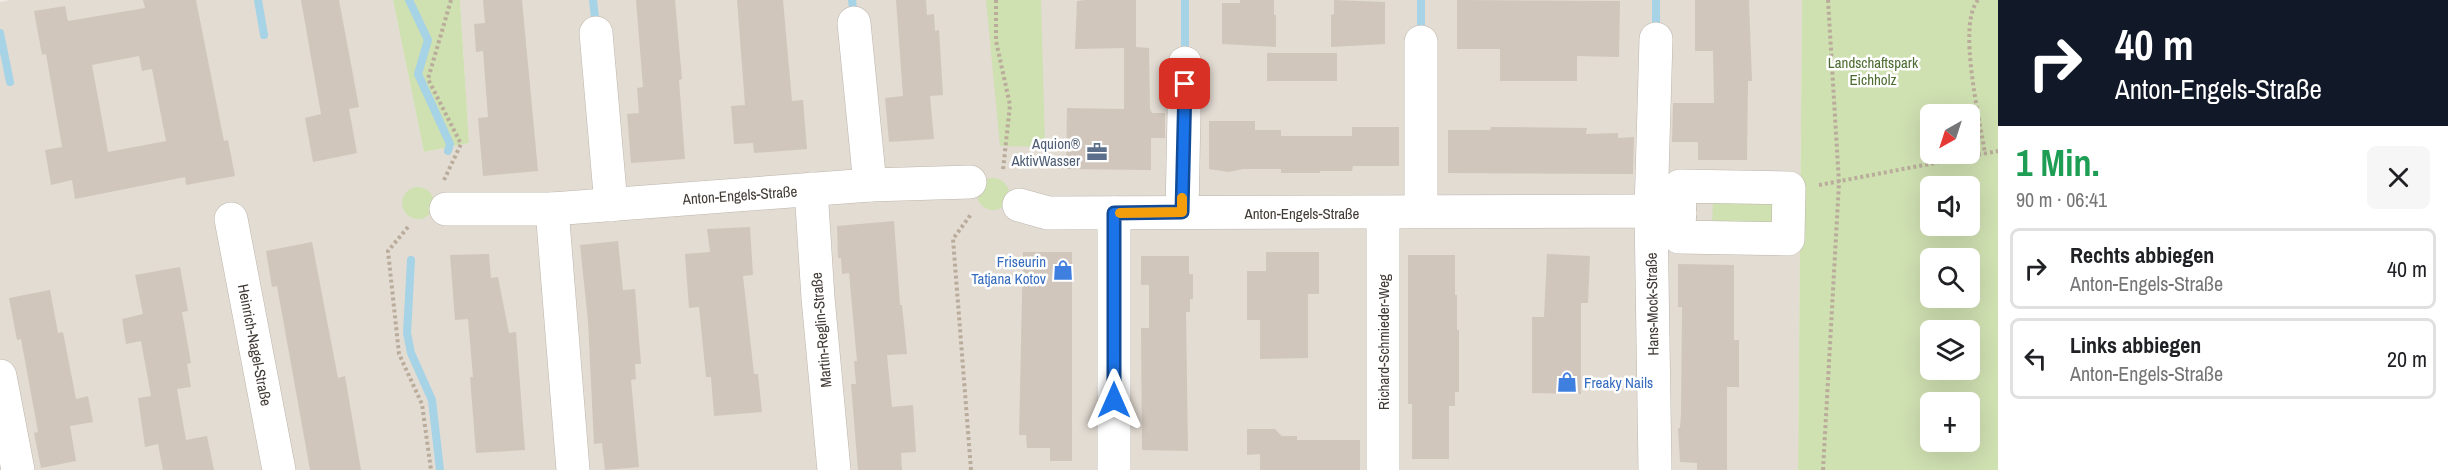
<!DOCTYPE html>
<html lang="de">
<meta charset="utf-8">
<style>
body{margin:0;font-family:"Archivo Narrow",sans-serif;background:#f6f6f6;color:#202124;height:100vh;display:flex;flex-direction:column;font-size:22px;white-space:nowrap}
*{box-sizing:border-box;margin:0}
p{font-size:20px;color:#757577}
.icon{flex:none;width:33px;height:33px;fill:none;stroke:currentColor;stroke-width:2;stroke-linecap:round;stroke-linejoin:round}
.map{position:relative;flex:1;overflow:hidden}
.side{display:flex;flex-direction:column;background:#fff;width:450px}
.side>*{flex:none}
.banner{background:#111827;color:#fff;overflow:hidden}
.needle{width:39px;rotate:219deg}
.tools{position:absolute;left:1920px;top:104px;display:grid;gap:12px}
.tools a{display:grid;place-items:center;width:60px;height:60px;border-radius:9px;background:#fff;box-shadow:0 6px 24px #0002;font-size:30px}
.pin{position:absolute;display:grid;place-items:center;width:51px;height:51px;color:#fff;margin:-26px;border-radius:12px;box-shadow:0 3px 9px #0006}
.me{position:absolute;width:66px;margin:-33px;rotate:0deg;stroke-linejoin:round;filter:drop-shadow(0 0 4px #0008)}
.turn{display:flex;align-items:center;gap:21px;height:126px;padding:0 18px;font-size:27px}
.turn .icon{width:78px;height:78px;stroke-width:2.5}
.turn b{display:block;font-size:42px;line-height:51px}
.round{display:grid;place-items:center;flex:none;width:63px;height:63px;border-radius:9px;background:#f6f6f6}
.head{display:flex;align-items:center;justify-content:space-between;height:102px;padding:0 18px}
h1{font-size:36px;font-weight:700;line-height:45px;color:#1e9e55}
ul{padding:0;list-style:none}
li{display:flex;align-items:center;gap:18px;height:81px;margin:0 12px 9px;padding:0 6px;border:3px solid #e0e0e0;border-radius:9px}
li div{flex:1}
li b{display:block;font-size:22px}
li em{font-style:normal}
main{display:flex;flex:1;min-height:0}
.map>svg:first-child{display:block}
</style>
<main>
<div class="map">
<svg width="1998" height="470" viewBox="0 0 1998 470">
<rect width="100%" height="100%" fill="#f0ebe4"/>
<polygon fill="#e3dcd3" points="10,0 393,0 424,152 469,143 460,0 1802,0 1798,470 0,470 0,2"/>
<g fill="#cfe0b1" fill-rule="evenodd">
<polygon points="393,0 460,0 469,143 424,152"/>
<polygon points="986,0 1041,0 1045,147 1000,146"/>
<path d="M1802 0H1998V470H1798ZM1930 114H1970V153H1930ZM1930 186H1970V225H1930ZM1930 258H1970V297H1930ZM1930 330H1970V369H1930ZM1930 402H1970V441H1930Z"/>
<circle cx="993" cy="194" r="16"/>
<circle cx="418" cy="203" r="16"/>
<polygon points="1713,196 1778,197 1777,229 1712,227"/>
</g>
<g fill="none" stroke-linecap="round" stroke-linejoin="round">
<g stroke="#a7d3e6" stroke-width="8">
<polyline points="258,0 264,35"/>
<polyline points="409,0 428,40 418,74 450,144 448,151"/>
<polyline points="593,0 596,26"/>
<polyline points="852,0 854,16"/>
<polyline points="1185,0 1185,57"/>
<polyline points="1656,0 1656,33"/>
<polyline points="0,33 10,82"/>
<polyline points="1421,35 1421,0"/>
<polyline points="411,260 407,333 411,353 432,400 440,470"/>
</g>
</g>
<g fill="#d0c6bb" fill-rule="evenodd">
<path d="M143 0H196L224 141 228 140 235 176 186 185 185 177 75 199 72 180 51 185 45 150 62 147 46 54 42 55 34 11 65 6 68 21 145 8ZM139 56 142 71 152 69 166 141 108 152 92 65Z"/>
<polygon points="301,0 339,0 359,107 349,109 357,153 313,162 305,118 321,114"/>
<polygon points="483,0 522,0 538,171 483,176 478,118 488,117 483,51 476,52 474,24 485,23"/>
<polygon points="636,0 675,0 682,79 679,80 685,159 631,163 627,114 639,113 637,88 643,87"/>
<polygon points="737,0 783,0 792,101 803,100 807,149 754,153 753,143 734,144 731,106 745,105"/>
<polygon points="896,0 926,0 927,15 934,14 935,31 939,30 943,95 930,96 934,139 889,142 885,98 903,96"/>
<polygon points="1085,0 1136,0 1136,47 1149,48 1150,109 1152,113 1165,113 1165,138 1151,138 1151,170 1066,169 1067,108 1124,109 1124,48 1075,49 1077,1"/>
<polygon points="1240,0 1274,0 1274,15 1276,15 1276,47 1222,44 1222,3 1240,3"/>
<polygon points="1334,0 1385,2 1385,44 1331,47 1331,15 1334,14"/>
<polygon points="1457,0 1620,1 1619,57 1577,56 1577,81 1500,81 1500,49 1457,49"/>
<polygon points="1695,0 1749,0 1752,81 1748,81 1747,160 1698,160 1698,142 1672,142 1673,103 1714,103 1713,51 1695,51"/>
<rect x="1267" y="53" width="70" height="28"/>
<polygon points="1209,121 1255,121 1255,130 1281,130 1281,136 1352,136 1352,127 1399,127 1399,166 1353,166 1352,171 1320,171 1320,173 1281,173 1281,169 1243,169 1229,172 1209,169"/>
<polygon points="1491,127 1587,128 1586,134 1618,133 1618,138 1634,137 1633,174 1448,173 1448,130 1490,130"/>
<polygon points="894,221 900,305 902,305 907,354 887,355 892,407 913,405 916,452 901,453 902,470 858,470 851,384 856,384 854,361 857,361 849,273 842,274 841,258 838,258 837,226"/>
<polygon points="750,227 753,275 743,276 754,374 758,374 762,412 714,416 711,377 706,377 699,307 689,308 685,254 710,252 707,229"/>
<polygon points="618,241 623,290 635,289 641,364 635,364 636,379 631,380 639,467 605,470 602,443 594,444 588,321 580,245"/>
<polygon points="312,242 338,378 345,376 361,470 310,470 277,286 272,287 266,251"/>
<polygon points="1023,252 1072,252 1072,461 1050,461 1050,448 1027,448 1026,435 1019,435"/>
<polygon points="1266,252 1319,252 1319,294 1308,294 1308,358 1260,359 1260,320 1247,320 1247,271 1266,271"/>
<polygon points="489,254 491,278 498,277 509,333 516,332 525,450 476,453 470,377 473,377 468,319 455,320 450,255"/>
<polygon points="1547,254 1590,256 1588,303 1581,303 1581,394 1532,393 1532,317 1544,317"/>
<polygon points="1408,255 1455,255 1455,295 1457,295 1457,330 1459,330 1459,392 1455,392 1455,406 1449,406 1449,459 1412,459 1412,404 1408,404"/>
<polygon points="1141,256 1189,256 1189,274 1193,274 1193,299 1190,299 1190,312 1186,312 1188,451 1142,450 1141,328 1149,328 1149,285 1141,285"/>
<polygon points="1678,264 1734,265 1734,340 1739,340 1739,387 1727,387 1727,470 1697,470 1697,463 1680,462 1678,428 1680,428 1681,414 1682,307 1678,307"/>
<polygon points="180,267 188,311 182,312 191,363 187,364 191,387 177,389 186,440 207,436 214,470 163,470 158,444 145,447 138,398 151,396 141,341 126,344 122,319 143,314 135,275"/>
<polygon points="50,290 58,333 63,332 76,399 88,396 93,422 70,426 76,461 41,468 34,433 38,432 21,339 17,340 9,298"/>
<polygon points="1247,429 1275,429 1282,436 1297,436 1297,440 1360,440 1360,470 1260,470 1260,454 1247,455"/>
</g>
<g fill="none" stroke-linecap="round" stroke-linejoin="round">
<g stroke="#bdb5ab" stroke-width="34">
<g id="minor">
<polyline points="854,23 870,185"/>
<polyline points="596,33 611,205"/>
<polygon points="1680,186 1789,188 1788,239 1679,237"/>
<polyline points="811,189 818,298 834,470"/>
<polyline points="1019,205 1048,213 1651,211 1680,213"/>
<polyline points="446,209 552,209 870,185 970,182"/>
<polyline points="552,209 573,470"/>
<polyline points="1421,211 1421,42"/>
<polyline points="1182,212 1185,63"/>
<polyline points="1114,213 1114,470"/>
<polyline points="231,219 279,470"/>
<polyline points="0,376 18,470"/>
<polyline points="1383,470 1383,213"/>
<polyline points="1655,470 1651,211 1656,39"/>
</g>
</g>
<g stroke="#baac9b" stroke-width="4" stroke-dasharray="3 3" stroke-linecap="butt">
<polyline points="996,0 996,41 1010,105 1003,170"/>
<path d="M1978 0C1957 25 1980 120 1985 154"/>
<polyline points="444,180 461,144 428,79 451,0"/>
<polyline points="1819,185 1998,151"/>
<polyline points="408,227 388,251 399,354 422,404 431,470"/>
<polyline points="971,470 953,239 972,213"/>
<polyline points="1823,470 1839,183 1828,0"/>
</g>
<use href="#minor" stroke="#fff" stroke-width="33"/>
</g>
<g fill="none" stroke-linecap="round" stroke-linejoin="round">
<g stroke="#114b97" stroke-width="15">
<polyline id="route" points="1114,400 1114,213 1182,212 1185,84"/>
</g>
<use href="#route" stroke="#1a73e8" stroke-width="10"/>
<polyline stroke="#f59e0b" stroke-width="10" points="1120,213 1182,212 1182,198"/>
</g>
<defs>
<g id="office-bare" transform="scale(1.62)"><path d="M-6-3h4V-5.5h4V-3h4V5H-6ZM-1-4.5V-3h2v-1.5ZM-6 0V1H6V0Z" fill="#5c6f8a" stroke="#fff" stroke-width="2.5" paint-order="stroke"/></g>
<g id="shop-bare" transform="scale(1.62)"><path d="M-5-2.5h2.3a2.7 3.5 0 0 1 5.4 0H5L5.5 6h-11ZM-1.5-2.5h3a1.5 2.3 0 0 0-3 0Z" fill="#3f7fe0" stroke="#fff" stroke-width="2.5" paint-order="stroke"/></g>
</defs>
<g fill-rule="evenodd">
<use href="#office-bare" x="1097" y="152"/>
<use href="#shop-bare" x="1063" y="270"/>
<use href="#shop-bare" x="1567" y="382"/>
</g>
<g text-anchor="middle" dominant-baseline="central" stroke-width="5" stroke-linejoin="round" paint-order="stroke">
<g font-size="15" fill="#4c6b30" stroke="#fff">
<text x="1873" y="62">Landschaftspark<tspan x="1873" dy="17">Eichholz</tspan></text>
</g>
<g font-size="15" fill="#4e5e75" stroke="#fff" text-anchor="end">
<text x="1080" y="143">Aquion®<tspan x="1080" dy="17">AktivWasser</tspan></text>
</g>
<g font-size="15" fill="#413b35" stroke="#fff">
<text transform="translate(740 195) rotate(-4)">Anton-Engels-Straße</text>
<text x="1302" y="213">Anton-Engels-Straße</text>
<text transform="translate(1652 304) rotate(-91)">Hans-Mock-Straße</text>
<text transform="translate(821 330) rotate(-95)">Martin-Reglin-Straße</text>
<text transform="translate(1383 342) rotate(-90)">Richard-Schmieder-Weg</text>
<text transform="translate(255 345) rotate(79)">Heinrich-Nagel-Straße</text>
</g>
<g font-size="15" fill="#366cbe" stroke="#fff" text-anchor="end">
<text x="1046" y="261">Friseurin<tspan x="1046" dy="17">Tatjana Kotov</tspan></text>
<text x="1584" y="382" text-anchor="start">Freaky Nails</text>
</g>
</g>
</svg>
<div class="tools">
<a><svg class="needle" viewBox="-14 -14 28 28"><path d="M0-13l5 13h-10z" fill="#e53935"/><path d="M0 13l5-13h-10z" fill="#757577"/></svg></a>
<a><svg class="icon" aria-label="sound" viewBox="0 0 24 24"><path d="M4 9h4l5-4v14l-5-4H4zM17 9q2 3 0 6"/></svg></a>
<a><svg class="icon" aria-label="search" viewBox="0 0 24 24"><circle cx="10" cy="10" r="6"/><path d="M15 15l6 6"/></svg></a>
<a><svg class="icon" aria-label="layers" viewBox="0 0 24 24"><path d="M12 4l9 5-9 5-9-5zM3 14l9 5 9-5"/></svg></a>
<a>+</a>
</div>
<div class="pin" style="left:1185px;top:84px;background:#d93025"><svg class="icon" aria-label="arrive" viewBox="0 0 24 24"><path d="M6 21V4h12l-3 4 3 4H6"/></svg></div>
<svg class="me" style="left:1114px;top:400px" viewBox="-20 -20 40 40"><path d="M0-17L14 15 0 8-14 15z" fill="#1a73e8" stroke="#fff" stroke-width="4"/></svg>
</div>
<section class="side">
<div class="banner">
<div class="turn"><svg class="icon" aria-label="right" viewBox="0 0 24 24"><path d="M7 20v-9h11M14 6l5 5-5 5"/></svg><div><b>40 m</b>Anton-Engels-Straße</div></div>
</div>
<div class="head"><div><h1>1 Min.</h1><p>90 m · 06:41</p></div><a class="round"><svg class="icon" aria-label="close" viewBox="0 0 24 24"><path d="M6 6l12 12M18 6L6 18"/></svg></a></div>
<ul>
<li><svg class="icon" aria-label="right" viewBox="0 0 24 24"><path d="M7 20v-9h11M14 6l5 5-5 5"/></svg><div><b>Rechts abbiegen</b><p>Anton-Engels-Straße</p></div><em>40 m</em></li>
<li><svg class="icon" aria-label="left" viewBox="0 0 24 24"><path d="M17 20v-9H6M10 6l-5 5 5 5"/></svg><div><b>Links abbiegen</b><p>Anton-Engels-Straße</p></div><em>20 m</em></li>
</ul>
</section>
</main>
